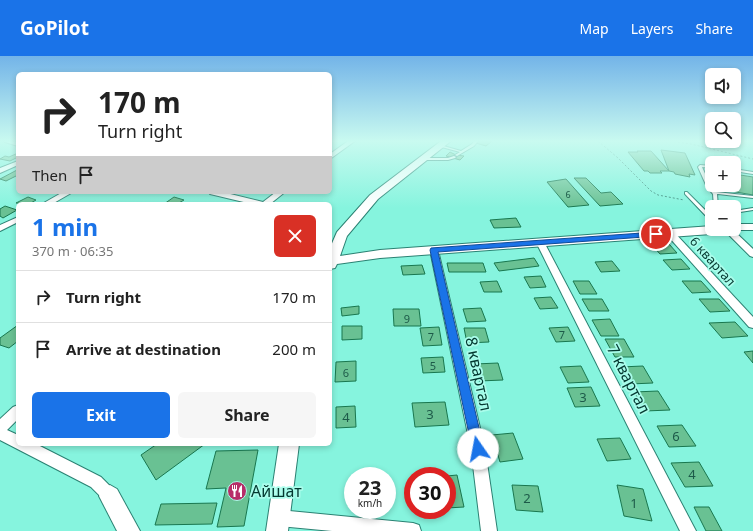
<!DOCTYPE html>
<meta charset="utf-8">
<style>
body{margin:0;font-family:"Noto Sans",sans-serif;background:#f6f6f6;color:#222;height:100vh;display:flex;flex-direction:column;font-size:15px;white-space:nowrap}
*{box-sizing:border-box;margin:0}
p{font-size:13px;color:#767676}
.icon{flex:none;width:22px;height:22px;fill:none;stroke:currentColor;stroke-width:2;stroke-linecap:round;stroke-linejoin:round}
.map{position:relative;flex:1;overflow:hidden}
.side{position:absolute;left:16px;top:146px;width:316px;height:244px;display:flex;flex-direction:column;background:#fff;border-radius:6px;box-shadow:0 2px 6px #0003}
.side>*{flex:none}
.banner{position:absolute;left:16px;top:16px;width:316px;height:122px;border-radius:6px;box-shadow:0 2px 6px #0003;background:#fff;color:#222;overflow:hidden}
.controls{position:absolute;left:705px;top:12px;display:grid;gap:8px}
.controls a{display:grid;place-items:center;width:36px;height:36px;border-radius:6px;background:#fff;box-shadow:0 2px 6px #0003;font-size:20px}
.speed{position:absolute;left:344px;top:411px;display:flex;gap:8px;font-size:20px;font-weight:700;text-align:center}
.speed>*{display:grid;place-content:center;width:52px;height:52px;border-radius:50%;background:#fff;box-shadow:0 2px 6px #0003;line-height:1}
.speed small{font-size:10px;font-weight:400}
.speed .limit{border:6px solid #d22;background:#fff;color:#111}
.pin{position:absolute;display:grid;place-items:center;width:34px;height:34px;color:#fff;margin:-17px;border:2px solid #fff;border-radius:50%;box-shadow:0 1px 4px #0007}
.me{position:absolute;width:44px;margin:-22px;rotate:348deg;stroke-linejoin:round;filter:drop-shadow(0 0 3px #0008)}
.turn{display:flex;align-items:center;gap:14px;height:84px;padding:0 16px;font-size:18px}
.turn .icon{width:52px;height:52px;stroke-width:2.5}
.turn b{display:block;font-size:28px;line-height:34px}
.then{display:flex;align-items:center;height:38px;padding:0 16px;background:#0003;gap:8px;font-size:15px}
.round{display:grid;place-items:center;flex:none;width:42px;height:42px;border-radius:6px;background:#f6f6f6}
.head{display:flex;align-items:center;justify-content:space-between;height:68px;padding:0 16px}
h1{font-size:24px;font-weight:700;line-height:30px;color:#1a73e8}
.cta{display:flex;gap:8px;margin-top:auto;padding:8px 16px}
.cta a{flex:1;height:46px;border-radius:6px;background:#1a73e8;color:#fff;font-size:16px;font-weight:700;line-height:46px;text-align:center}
.cta a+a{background:#f6f6f6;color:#222}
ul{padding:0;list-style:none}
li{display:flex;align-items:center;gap:12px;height:52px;padding:0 16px;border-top:1px solid #e0e0e0}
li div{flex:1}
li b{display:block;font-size:15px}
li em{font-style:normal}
header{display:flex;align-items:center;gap:24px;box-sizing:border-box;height:56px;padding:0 20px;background:#1a73e8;color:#fff}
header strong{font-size:19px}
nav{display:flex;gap:22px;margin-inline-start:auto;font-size:14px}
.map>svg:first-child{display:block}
</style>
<header>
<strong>GoPilot</strong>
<nav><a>Map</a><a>Layers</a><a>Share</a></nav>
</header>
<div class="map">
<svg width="753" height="475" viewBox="0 0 753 475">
<rect width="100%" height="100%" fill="#86f4de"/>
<g fill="#69c193" stroke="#19774f">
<polygon points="479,85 492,85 486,90 476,87"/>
<polygon points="661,94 685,97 695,119 689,118 690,121 675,118 674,116 669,115"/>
<polygon points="637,95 651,95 669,115 660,115 662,117 650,117 648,115 644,115 628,96 638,96"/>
<polygon points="450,96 456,99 464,100 460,104 446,100"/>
<polygon points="18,97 18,101 10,105 0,103 5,100 9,101"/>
<polygon points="17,114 18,119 6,125 0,123"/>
<polygon points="734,118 753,121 753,139 713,132 712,129 734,129"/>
<polygon points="574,122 586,122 601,137 611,136 623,148 600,150"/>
<polygon points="566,123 589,149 568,151 547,126"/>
<polygon points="28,141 36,144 29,148 16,147"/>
<polygon points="174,141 184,144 177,148 164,148"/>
<polygon points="5,150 17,154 3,162 0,160 0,153"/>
<polygon points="516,162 521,171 494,172 490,164"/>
<polygon points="669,188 677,197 660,198 652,189"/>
<polygon points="534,202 539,210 499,215 494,207"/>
<polygon points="681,203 690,213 672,214 663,204"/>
<polygon points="612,205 620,215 601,216 595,206"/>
<polygon points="447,207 483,207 486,216 449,216"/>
<polygon points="422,209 425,218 403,219 401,210"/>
<polygon points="541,220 546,231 530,232 524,221"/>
<polygon points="497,225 502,236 484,236 480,226"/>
<polygon points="573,225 589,225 597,238 580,238"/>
<polygon points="682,225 701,225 711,236 692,237"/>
<polygon points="551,241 558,252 540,253 534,242"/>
<polygon points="582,243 602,243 609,255 589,255"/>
<polygon points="699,243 719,243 730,255 710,256"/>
<polygon points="359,250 359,258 342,260 341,252"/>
<polygon points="481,252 486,265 467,266 463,253"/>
<polygon points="393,253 419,253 421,270 394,270"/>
<polygon points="610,263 619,280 601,280 592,264"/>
<polygon points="735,266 748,280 722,282 709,267"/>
<polygon points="18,269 18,285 9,292 0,289 0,282"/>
<polygon points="342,270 362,270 362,283 342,284"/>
<polygon points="439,271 442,289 423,290 420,272"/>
<polygon points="568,271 575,285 556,286 549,272"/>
<polygon points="464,272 485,272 489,286 467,287"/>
<polygon points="605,283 624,283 634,301 615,301"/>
<polygon points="753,295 753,307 744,296"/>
<polygon points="443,301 445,316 423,317 421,302"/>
<polygon points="356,305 356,325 335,326 336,306"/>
<polygon points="498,307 503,324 479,325 475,308"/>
<polygon points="581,310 589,326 568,327 560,311"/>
<polygon points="643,310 653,327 630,328 620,311"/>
<polygon points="591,331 600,350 575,351 567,332"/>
<polygon points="658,335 670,354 645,355 634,336"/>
<polygon points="445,346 449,369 415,371 412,347"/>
<polygon points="355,350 356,371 336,372 336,351"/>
<polygon points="682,369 696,390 669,391 657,370"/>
<polygon points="513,377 523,403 500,406 492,379"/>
<polygon points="620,382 631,403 607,405 597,383"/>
<polygon points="157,388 205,388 156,424 141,399"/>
<polygon points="258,394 244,470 217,471 226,432 206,433 216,395"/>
<polygon points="699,406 713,430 685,431 671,407"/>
<polygon points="457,419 464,451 447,452 447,420"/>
<polygon points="512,429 538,430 543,456 516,454"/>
<polygon points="617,429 643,433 652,465 624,460"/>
<polygon points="350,433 353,433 353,450 348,450"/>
<polygon points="217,447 212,468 155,469 161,448"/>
<polygon points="694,451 709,451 722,475 706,475"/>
</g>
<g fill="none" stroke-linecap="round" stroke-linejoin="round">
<g stroke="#2b8273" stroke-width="2">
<g id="lane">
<polygon points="474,85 478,85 474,90 457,100 455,99 460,96 438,90 440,89 461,95 472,88"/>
<polygon points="454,100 456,101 455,102 448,104 423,104 421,103 423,102 448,102"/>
<polygon points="700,109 712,110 712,112 702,111 711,131 716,136 753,140 753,142 718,138 717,138 718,151 714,151 713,138 707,131 698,111"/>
<polygon points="734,113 753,116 753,118 734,115"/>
<polygon points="685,136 687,136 708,157 710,157 712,158 712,160 711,160 712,162 712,167 711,167 706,160 685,138"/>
<polygon points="753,152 753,154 734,157 734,155"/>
</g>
</g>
<g stroke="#2b8273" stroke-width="2">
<g id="street">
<polygon points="4,85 18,86 18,90 5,86"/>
<polygon points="348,85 355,85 330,103 330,98"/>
<polygon points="18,105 18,109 0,117 0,112"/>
<polygon points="63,136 73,136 52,148 42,148"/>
<polygon points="209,136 222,136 263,146 276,136 285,136 270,148 252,148 210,138"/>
<polygon points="18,161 18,166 0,175 0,169"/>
<polygon points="723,173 732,173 753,193 753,201 750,200"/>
<polygon points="670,174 673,175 753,261 753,272 749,271 667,179 666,177"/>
<polygon points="540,183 544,186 696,475 680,475 536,186"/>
<polygon points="434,191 438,194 485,393 497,475 481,475 471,393 430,194"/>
<polygon points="18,349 18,363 7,374 18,379 18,388 36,388 101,421 115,435 118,440 115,445 110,448 105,445 91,431 0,384 0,363 13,351"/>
<polygon points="279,454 413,467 419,469 421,475 332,475 279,470 273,468 271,462 273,456"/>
</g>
</g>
<g stroke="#2b8273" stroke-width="2">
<g id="secondary">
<polygon points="441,85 451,85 378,143 347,180 340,200 380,194 712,170 712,173 734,173 734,168 753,168 753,174 730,174 725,177 380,202 337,208 335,212 330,213 330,192 337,176 370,139"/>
<polygon points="279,388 299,388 288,475 266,475"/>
<polygon points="110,429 117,433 140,475 117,475 99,440 103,433"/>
</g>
</g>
<g stroke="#439384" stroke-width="1" stroke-dasharray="2 2" stroke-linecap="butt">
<polyline points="598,85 618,102 651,135 658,139 684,144"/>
<polyline points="670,85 691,88 753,103"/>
</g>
<use href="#lane" fill="#fff" fill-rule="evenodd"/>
<use href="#street" fill="#fff" fill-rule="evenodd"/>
<use href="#secondary" fill="#fff" fill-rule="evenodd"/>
</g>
<linearGradient id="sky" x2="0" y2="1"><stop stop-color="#73b4e8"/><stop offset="0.56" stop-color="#c9faf0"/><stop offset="1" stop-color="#c9faf0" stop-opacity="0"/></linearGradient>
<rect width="753" height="152" fill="url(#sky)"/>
<polygon fill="#1a73e8" stroke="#114b97" points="656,176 659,178 658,180 438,196 484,393 482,397 478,399 473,397 430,194 431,192"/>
<defs>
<g id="restaurant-disc" transform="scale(1)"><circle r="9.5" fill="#b72d68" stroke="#a9fdeb"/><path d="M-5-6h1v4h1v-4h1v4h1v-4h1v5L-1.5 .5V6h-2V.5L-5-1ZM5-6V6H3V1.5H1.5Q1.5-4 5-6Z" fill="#fff"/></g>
</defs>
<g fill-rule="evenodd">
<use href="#restaurant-disc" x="237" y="435"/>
</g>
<g text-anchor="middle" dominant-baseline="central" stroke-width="3.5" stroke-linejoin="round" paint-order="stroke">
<g font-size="9" fill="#1d5a49">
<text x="568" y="138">6</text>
</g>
<g font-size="11" fill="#1d5a49">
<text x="407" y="262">9</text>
<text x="562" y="278">7</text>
<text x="431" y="280">7</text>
<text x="433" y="309">5</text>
<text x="346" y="316">6</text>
</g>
<g font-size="13" fill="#043830" stroke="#a9fdeb">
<text transform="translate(713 205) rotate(48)">6 квартал</text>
</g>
<g font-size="13" fill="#1d5a49">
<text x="583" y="341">3</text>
<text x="430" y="358">3</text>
<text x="346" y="361">4</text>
<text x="676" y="380">6</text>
<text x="692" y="418">4</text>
<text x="527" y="442">2</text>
<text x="634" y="447">1</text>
</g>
<g font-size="16" fill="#043830" stroke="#a9fdeb">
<text transform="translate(479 318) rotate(78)">8 квартал</text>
<text transform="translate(629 323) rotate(63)">7 квартал</text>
</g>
<g font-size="16" fill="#043830" stroke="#a9fdeb" text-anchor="start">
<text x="251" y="435">Айшат</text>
</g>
</g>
</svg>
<div class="controls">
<a><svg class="icon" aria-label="sound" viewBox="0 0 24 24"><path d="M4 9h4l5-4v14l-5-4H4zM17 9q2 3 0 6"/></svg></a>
<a><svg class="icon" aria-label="search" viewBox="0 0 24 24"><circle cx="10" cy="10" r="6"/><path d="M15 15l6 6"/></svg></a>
<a>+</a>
<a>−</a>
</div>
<div class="speed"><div>23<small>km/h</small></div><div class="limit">30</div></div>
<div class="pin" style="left:656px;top:178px;background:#d93025"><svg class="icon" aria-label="arrive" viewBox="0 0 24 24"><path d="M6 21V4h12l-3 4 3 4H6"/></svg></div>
<svg class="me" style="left:478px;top:393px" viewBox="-20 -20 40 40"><circle r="19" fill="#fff"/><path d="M0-13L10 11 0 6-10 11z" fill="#1a73e8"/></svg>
<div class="banner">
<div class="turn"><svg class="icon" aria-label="right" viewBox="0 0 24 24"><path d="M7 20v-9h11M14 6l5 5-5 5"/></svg><div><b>170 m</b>Turn right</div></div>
<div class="then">Then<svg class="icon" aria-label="arrive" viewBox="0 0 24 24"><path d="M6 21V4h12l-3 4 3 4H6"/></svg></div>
</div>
<section class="side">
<div class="head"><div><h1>1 min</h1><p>370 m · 06:35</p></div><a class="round" style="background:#d93025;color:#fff"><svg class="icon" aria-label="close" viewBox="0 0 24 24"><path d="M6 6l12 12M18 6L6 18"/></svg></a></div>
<ul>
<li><svg class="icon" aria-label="right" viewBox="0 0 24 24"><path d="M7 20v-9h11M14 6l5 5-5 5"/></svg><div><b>Turn right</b></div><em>170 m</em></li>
<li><svg class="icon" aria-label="arrive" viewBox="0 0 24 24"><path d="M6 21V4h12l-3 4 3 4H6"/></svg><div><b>Arrive at destination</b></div><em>200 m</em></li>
</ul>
<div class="cta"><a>Exit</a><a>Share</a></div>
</section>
</div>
